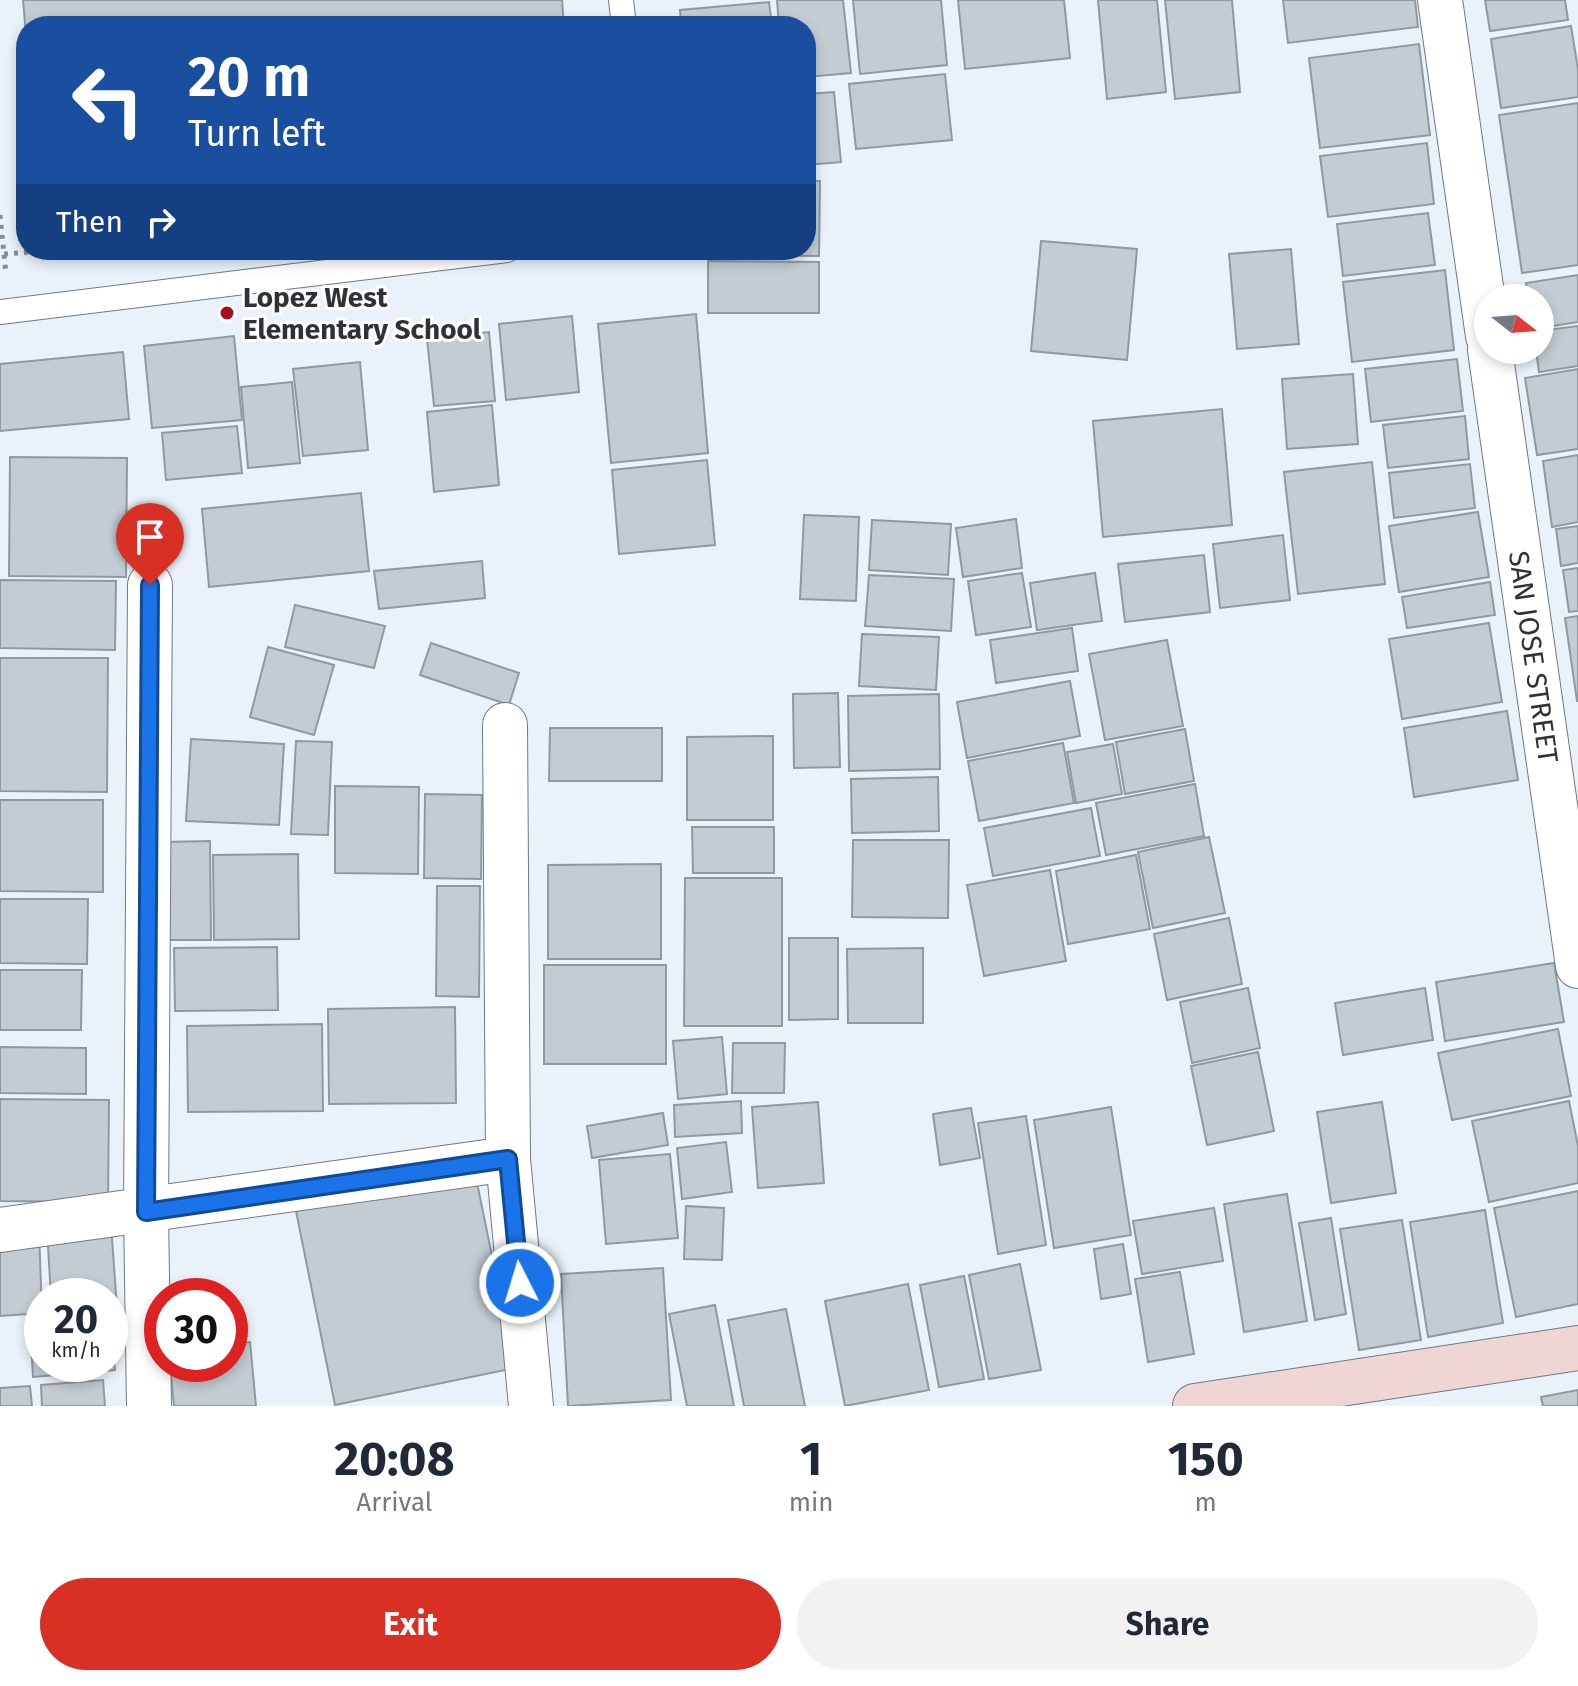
<!DOCTYPE html>
<style>
body{margin:0;font-family:"Fira Sans",sans-serif;background:#f2f2f3;color:#1f2937;height:100vh;display:flex;flex-direction:column;font-size:30px;white-space:nowrap}
*{box-sizing:border-box;margin:0}
p{font-size:26px;color:#747a83}
.icon{flex:none;width:44px;height:44px;fill:none;stroke:currentColor;stroke-width:2;stroke-linecap:round;stroke-linejoin:round}
.map{position:relative;height:1406px;overflow:hidden}
.drawer{display:flex;flex-direction:column;background:#fff;flex:1}
.drawer>*{flex:none}
.hud{position:absolute;left:16px;top:16px;width:800px;height:244px;border-radius:32px;box-shadow:0 4px 12px #0003;background:#1a4fa0;color:#fff;overflow:hidden}
.needle{width:52px;rotate:107deg}
.controls{position:absolute;left:1474px;top:284px;display:grid;gap:16px}
.controls a{display:grid;place-items:center;width:80px;height:80px;border-radius:50%;background:#fff;box-shadow:0 4px 12px #0003;font-size:40px}
.speed{position:absolute;left:24px;top:1278px;display:flex;gap:16px;font-size:40px;font-weight:700;text-align:center}
.speed>*{display:grid;place-content:center;width:104px;height:104px;border-radius:50%;background:#fff;box-shadow:0 4px 12px #0003;line-height:1}
.speed small{font-size:20px;font-weight:400}
.speed .limit{border:12px solid #d22;background:#fff;color:#111}
.pin{position:absolute;display:grid;place-items:center;width:68px;height:68px;color:#fff;margin:-82px -34px;border-radius:50% 50% 50% 0;rotate:-45deg;box-shadow:0 0 8px #0007}
.pin .icon{rotate:45deg}
.me{position:absolute;width:88px;margin:-44px;rotate:355deg;stroke-linejoin:round;filter:drop-shadow(0 0 6px #0008)}
.turn{display:flex;align-items:center;gap:28px;height:168px;padding:0 40px;font-size:36px}
.turn .icon{width:104px;height:104px;stroke-width:2.5}
.turn b{display:block;font-size:56px;line-height:68px}
.then{display:flex;align-items:center;height:76px;padding:0 40px;background:#0003;gap:16px;font-size:30px}
.eta{display:flex;justify-content:space-evenly;align-items:center;height:136px;text-align:center}
.eta b{font-size:48px;font-weight:700;line-height:56px}
.action{display:flex;gap:16px;margin-top:auto;padding:16px 40px}
.action a{flex:1;height:92px;border-radius:48px;background:#d93025;color:#fff;font-size:32px;font-weight:700;line-height:92px;text-align:center}
.action a+a{background:#f2f2f3;color:#1f2937}
.map>svg:first-child{display:block}
</style>
<div class="map">
<svg width="1578" height="1406" viewBox="0 0 1578 1406">
<rect width="100%" height="100%" fill="#e9f2fa"/>
<g fill="#c3ccd3" stroke="#9199a0" stroke-width="2">
<polygon points="23,0 562,0 564,26 26,26 26,35"/>
<polygon points="777,0 843,0 851,73 806,77 806,26 779,26"/>
<polygon points="853,0 941,0 947,65 860,74"/>
<polygon points="958,0 1064,0 1070,58 965,69"/>
<polygon points="1098,0 1157,0 1166,92 1107,99"/>
<polygon points="1165,0 1232,0 1240,92 1175,99"/>
<polygon points="1283,0 1415,0 1418,27 1288,43"/>
<polygon points="1485,0 1565,0 1568,20 1490,31"/>
<polygon points="769,2 772,26 681,26 680,10"/>
<polygon points="1571,26 1578,69 1578,97 1501,108 1491,39"/>
<polygon points="1419,44 1430,135 1320,148 1309,58"/>
<polygon points="945,74 952,140 856,149 849,84"/>
<polygon points="834,92 841,162 806,165 806,94"/>
<polygon points="1578,103 1578,265 1522,273 1499,115"/>
<polygon points="1427,143 1434,204 1328,217 1320,156"/>
<polygon points="806,181 820,181 819,256 721,255 721,250 806,250"/>
<polygon points="1428,213 1435,265 1343,276 1337,224"/>
<polygon points="1041,241 1137,249 1127,360 1031,351"/>
<polygon points="1291,249 1299,344 1237,349 1229,254"/>
<polygon points="708,261 819,262 819,313 708,313"/>
<polygon points="1445,270 1454,350 1352,362 1343,282"/>
<polygon points="1578,275 1578,322 1540,328 1540,298 1528,298 1526,283"/>
<polygon points="696,314 708,453 611,463 598,324"/>
<polygon points="572,316 579,392 506,400 499,324"/>
<polygon points="1578,326 1578,366 1539,372 1536,350 1540,350 1540,331"/>
<polygon points="489,332 495,401 434,406 427,339"/>
<polygon points="234,336 242,420 152,428 144,346"/>
<polygon points="123,352 129,419 0,431 0,364"/>
<polygon points="1457,359 1463,411 1371,422 1365,369"/>
<polygon points="360,362 368,450 303,456 293,369"/>
<polygon points="1578,369 1578,449 1537,455 1525,378"/>
<polygon points="1353,374 1358,444 1287,449 1282,379"/>
<polygon points="292,382 300,463 248,468 241,387"/>
<polygon points="492,405 499,485 434,492 427,412"/>
<polygon points="1222,409 1232,525 1103,537 1093,421"/>
<polygon points="1465,416 1469,459 1388,468 1383,425"/>
<polygon points="237,426 242,473 166,480 162,433"/>
<polygon points="1578,455 1578,522 1552,527 1543,461"/>
<polygon points="10,457 127,458 126,577 9,576"/>
<polygon points="707,460 715,545 619,554 612,470"/>
<polygon points="1372,462 1385,584 1298,594 1284,472"/>
<polygon points="1470,464 1475,508 1394,518 1389,473"/>
<polygon points="361,493 369,571 209,587 202,509"/>
<polygon points="1478,512 1489,577 1399,592 1389,526"/>
<polygon points="804,515 859,517 856,601 800,599"/>
<polygon points="1016,519 1022,568 963,577 956,528"/>
<polygon points="872,520 951,524 948,575 869,570"/>
<polygon points="1578,526 1578,563 1561,566 1556,529"/>
<polygon points="1283,535 1290,600 1220,608 1213,544"/>
<polygon points="1204,555 1210,612 1125,622 1118,564"/>
<polygon points="482,561 485,598 379,609 374,571"/>
<polygon points="1578,568 1578,611 1569,612 1563,570"/>
<polygon points="1022,573 1031,627 976,635 968,581"/>
<polygon points="1095,573 1102,621 1037,630 1030,583"/>
<polygon points="869,575 954,579 951,631 865,626"/>
<polygon points="0,580 116,581 115,650 0,648"/>
<polygon points="1490,582 1495,615 1407,628 1402,597"/>
<polygon points="295,605 385,626 374,668 285,647"/>
<polygon points="1578,616 1578,701 1577,701 1565,618"/>
<polygon points="1489,623 1502,702 1402,719 1389,639"/>
<polygon points="1072,628 1078,671 996,683 990,640"/>
<polygon points="862,634 939,637 936,690 859,686"/>
<polygon points="1167,640 1183,726 1105,740 1089,654"/>
<polygon points="431,643 519,673 509,705 420,675"/>
<polygon points="268,647 334,665 314,735 250,717"/>
<polygon points="0,658 108,658 107,792 0,791"/>
<polygon points="1070,681 1080,736 967,758 957,702"/>
<polygon points="838,693 840,767 794,768 793,694"/>
<polygon points="939,694 940,769 849,771 848,696"/>
<polygon points="1507,711 1518,780 1414,797 1404,728"/>
<polygon points="550,728 662,728 662,781 549,781"/>
<polygon points="1185,729 1194,781 1125,794 1116,742"/>
<polygon points="773,736 773,820 687,820 687,737"/>
<polygon points="191,739 284,744 279,825 186,821"/>
<polygon points="296,741 332,742 328,835 291,834"/>
<polygon points="1063,743 1074,803 979,821 968,761"/>
<polygon points="1113,744 1122,794 1076,803 1067,752"/>
<polygon points="938,777 939,831 852,833 851,779"/>
<polygon points="1195,784 1204,836 1106,855 1096,803"/>
<polygon points="335,786 419,787 418,874 335,873"/>
<polygon points="425,794 482,795 481,879 424,878"/>
<polygon points="0,800 103,800 103,892 0,891"/>
<polygon points="1091,808 1100,856 993,876 984,828"/>
<polygon points="692,827 774,827 774,873 693,873"/>
<polygon points="1209,837 1225,913 1153,928 1138,852"/>
<polygon points="853,840 949,840 948,918 852,917"/>
<polygon points="210,841 211,940 165,940 163,842"/>
<polygon points="298,854 299,939 214,940 213,855"/>
<polygon points="1136,855 1150,929 1068,944 1056,871"/>
<polygon points="661,864 661,959 548,959 548,865"/>
<polygon points="1050,870 1066,961 984,976 967,885"/>
<polygon points="685,878 782,878 782,1026 684,1026"/>
<polygon points="437,886 480,886 479,997 436,996"/>
<polygon points="0,899 88,899 87,964 0,963"/>
<polygon points="1229,918 1242,984 1167,1000 1154,934"/>
<polygon points="789,938 838,938 838,1019 789,1020"/>
<polygon points="277,947 278,1010 175,1011 174,948"/>
<polygon points="923,948 923,1023 848,1023 847,949"/>
<polygon points="1554,963 1564,1022 1445,1041 1436,982"/>
<rect x="544" y="965" width="122" height="99"/>
<polygon points="0,970 82,970 81,1030 0,1030"/>
<polygon points="1248,988 1260,1048 1192,1063 1180,1002"/>
<polygon points="1425,988 1433,1040 1343,1055 1335,1003"/>
<polygon points="455,1007 456,1103 329,1104 328,1009"/>
<polygon points="322,1024 323,1111 188,1112 187,1026"/>
<polygon points="1558,1029 1571,1096 1452,1120 1438,1053"/>
<polygon points="722,1037 727,1094 678,1099 673,1041"/>
<polygon points="733,1043 785,1043 784,1093 732,1093"/>
<polygon points="0,1047 86,1048 86,1094 0,1093"/>
<polygon points="1258,1052 1274,1131 1207,1145 1191,1066"/>
<polygon points="0,1099 109,1100 108,1202 0,1201"/>
<polygon points="741,1101 742,1133 675,1137 674,1105"/>
<polygon points="1569,1101 1578,1146 1578,1183 1489,1202 1472,1121"/>
<polygon points="818,1102 824,1183 758,1188 752,1107"/>
<polygon points="1382,1102 1396,1193 1331,1203 1317,1112"/>
<polygon points="1111,1107 1131,1235 1054,1248 1034,1120"/>
<polygon points="971,1108 980,1158 940,1165 933,1114"/>
<polygon points="663,1113 668,1145 592,1158 587,1126"/>
<polygon points="1026,1116 1046,1245 998,1254 978,1123"/>
<polygon points="726,1142 732,1192 682,1199 677,1148"/>
<polygon points="670,1154 678,1238 606,1244 599,1160"/>
<polygon points="475,1173 515,1368 335,1405 296,1211"/>
<polygon points="1578,1191 1578,1304 1516,1317 1494,1208"/>
<polygon points="1287,1194 1307,1321 1244,1332 1224,1204"/>
<polygon points="686,1206 724,1208 722,1260 684,1259"/>
<polygon points="1214,1208 1223,1261 1142,1274 1133,1221"/>
<polygon points="1485,1210 1503,1323 1428,1337 1410,1222"/>
<polygon points="1331,1218 1346,1314 1315,1320 1299,1223"/>
<polygon points="1402,1220 1421,1340 1359,1350 1340,1229"/>
<polygon points="111,1224 117,1308 110,1308 110,1296 51,1296 47,1230"/>
<polygon points="39,1231 42,1313 0,1316 0,1234"/>
<polygon points="1123,1244 1131,1294 1101,1299 1094,1249"/>
<polygon points="1020,1264 1041,1370 989,1379 969,1275"/>
<polygon points="663,1268 671,1400 568,1406 561,1274"/>
<polygon points="1180,1272 1194,1354 1148,1362 1135,1279"/>
<polygon points="964,1276 984,1379 939,1387 920,1285"/>
<polygon points="908,1284 929,1390 845,1406 825,1301"/>
<polygon points="715,1305 734,1406 687,1406 669,1314"/>
<polygon points="786,1309 805,1406 744,1406 728,1320"/>
<polygon points="110,1320 115,1370 33,1377 30,1326 42,1325 42,1364 110,1364"/>
<polygon points="250,1342 256,1406 174,1406 170,1364 230,1364 230,1344"/>
<polygon points="103,1380 105,1406 42,1406 41,1385"/>
<polygon points="30,1386 32,1406 0,1406 0,1388"/>
<polygon points="1578,1390 1578,1406 1543,1406 1541,1397"/>
</g>
<g fill="none" stroke-linecap="round" stroke-linejoin="round">
<g stroke="#717980" stroke-width="26">
<g id="service">
<polyline points="621,0 624,26"/>
<polyline points="0,312 507,250"/>
</g>
</g>
<g stroke="#717980" stroke-width="46">
<g id="minor">
<polyline points="1440,0 1488,336"/>
<path id="s1" d="M1490 350 1578 966"/>
<polyline points="505,725 508,1159 531,1406"/>
<polyline points="0,1230 508,1159"/>
<polyline points="149,1406 146,1212 150,585"/>
</g>
</g>
<g stroke="#717980" stroke-width="46">
<polyline id="secondary" points="1195,1406 1578,1348"/>
</g>
<g stroke="#878d93" stroke-width="5" stroke-dasharray="4 6" stroke-linecap="butt">
<polyline points="0,215 6,274"/>
<polyline points="4,254 57,250"/>
</g>
<use href="#service" stroke="#fff" stroke-width="24"/>
<use href="#minor" stroke="#fff" stroke-width="44"/>
<use href="#secondary" stroke="#efd5d4" stroke-width="44"/>
</g>
<g fill="none" stroke-linecap="round" stroke-linejoin="round">
<g stroke="#114b97" stroke-width="20">
<polyline id="route" points="150,585 146,1212 508,1159 520,1283"/>
</g>
<use href="#route" stroke="#1a73e8" stroke-width="14"/>
</g>
<circle fill="#a50c1d" stroke="#fefefe" stroke-width="3" cx="227" cy="313" r="8"/>
<g text-anchor="middle" dominant-baseline="central" stroke-width="6" stroke-linejoin="round" paint-order="stroke">
<g font-size="28" font-weight="bold" fill="#2e3235" stroke="#fefefe" text-anchor="start">
<text x="243" y="297">Lopez West<tspan x="243" dy="32">Elementary School</tspan></text>
</g>
<g font-size="28" fill="#2e3235" stroke="#fefefe">
<text stroke="none"><textPath href="#s1" startOffset="310">SAN JOSE STREET</textPath></text>
</g>
</g>
</svg>
<div class="controls">
<a><svg class="needle" viewBox="-14 -14 28 28"><path d="M0-13l5 13h-10z" fill="#e53935"/><path d="M0 13l5-13h-10z" fill="#747a83"/></svg></a>
</div>
<div class="speed"><div>20<small>km/h</small></div><div class="limit">30</div></div>
<div class="pin" style="left:150px;top:585px;background:#d93025"><svg class="icon" aria-label="arrive" viewBox="0 0 24 24"><path d="M6 21V4h12l-3 4 3 4H6"/></svg></div>
<svg class="me" style="left:520px;top:1283px" viewBox="-20 -20 40 40"><circle r="17" fill="#1a73e8" stroke="#fff" stroke-width="3"/><path d="M0-11L8 9 0 5-8 9z" fill="#fff"/></svg>
<div class="hud">
<div class="turn"><svg class="icon" aria-label="left" viewBox="0 0 24 24"><path d="M17 20v-9H6M10 6l-5 5 5 5"/></svg><div><b>20 m</b>Turn left</div></div>
<div class="then">Then<svg class="icon" aria-label="right" viewBox="0 0 24 24"><path d="M7 20v-9h11M14 6l5 5-5 5"/></svg></div>
</div>
</div>
<section class="drawer">
<div class="eta">
<div><b>20:08</b><p>Arrival</p></div>
<div><b>1</b><p>min</p></div>
<div><b>150</b><p>m</p></div>
</div>
<div class="action"><a>Exit</a><a>Share</a></div>
</section>
